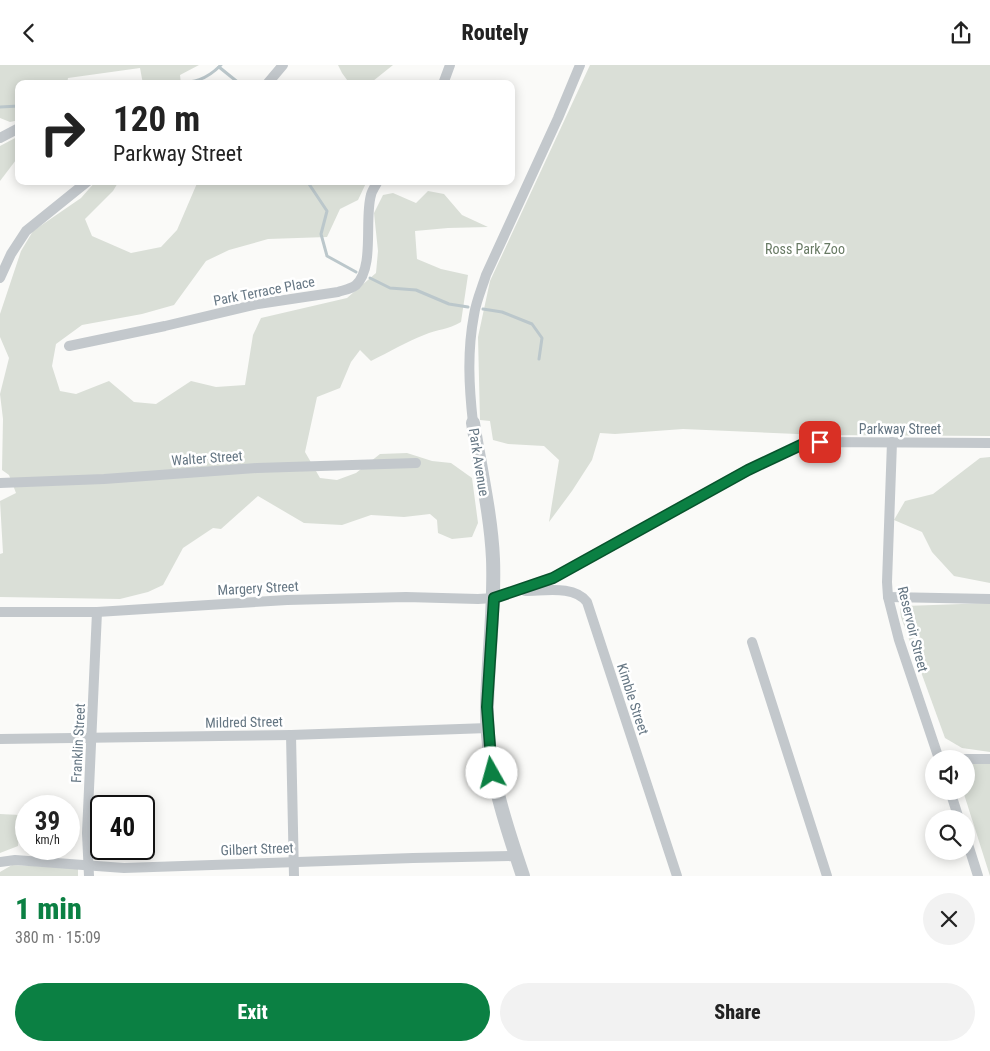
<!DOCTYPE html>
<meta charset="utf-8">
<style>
body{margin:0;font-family:"Roboto Condensed",sans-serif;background:#f2f2f2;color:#222;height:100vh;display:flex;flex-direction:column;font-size:19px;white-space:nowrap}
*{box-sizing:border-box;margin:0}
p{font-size:16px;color:#767676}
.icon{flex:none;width:28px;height:28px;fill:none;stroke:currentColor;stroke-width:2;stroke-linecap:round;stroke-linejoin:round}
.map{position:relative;height:811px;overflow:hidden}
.details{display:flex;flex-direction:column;background:#fff;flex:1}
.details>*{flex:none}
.guide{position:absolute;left:15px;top:15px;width:500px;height:105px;border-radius:10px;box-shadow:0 2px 12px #0003;background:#fff;color:#222;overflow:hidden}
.fabs{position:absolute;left:925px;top:685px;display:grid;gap:10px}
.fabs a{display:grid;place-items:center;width:50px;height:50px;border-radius:50%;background:#fff;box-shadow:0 2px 12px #0003;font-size:25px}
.speed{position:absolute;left:15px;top:730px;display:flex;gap:10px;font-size:25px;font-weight:700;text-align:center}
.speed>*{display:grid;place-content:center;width:65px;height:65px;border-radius:50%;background:#fff;box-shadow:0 2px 12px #0003;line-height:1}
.speed small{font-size:12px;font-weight:400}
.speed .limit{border:2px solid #111;border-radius:8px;background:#fff;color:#111}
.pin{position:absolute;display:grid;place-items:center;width:42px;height:42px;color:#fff;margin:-21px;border-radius:10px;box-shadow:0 2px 8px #0006}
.me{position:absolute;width:55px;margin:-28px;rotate:353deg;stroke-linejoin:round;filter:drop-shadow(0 0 4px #0008)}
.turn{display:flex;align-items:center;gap:18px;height:105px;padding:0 15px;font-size:22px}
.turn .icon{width:65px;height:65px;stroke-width:2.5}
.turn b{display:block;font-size:35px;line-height:42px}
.round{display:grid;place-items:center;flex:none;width:52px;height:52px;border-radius:26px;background:#f2f2f2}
.headline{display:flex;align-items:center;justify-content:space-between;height:85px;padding:0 15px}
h1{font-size:30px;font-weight:800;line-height:38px;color:#0b8043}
.primary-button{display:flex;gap:10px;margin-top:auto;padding:10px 15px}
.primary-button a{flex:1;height:58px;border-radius:30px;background:#0b8043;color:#fff;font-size:20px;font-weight:800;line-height:58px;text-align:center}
.primary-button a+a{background:#f2f2f2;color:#222}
header{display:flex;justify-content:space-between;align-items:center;height:65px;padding:0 15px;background:#fff;font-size:22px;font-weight:800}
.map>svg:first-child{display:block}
</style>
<header><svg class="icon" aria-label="back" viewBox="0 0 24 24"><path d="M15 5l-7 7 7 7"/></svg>Routely<svg class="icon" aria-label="share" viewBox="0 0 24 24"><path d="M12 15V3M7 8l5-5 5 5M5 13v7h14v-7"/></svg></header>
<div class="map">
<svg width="990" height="811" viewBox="0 0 990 811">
<rect width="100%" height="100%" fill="#fafaf8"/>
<g fill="#dadfd7">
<polygon points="0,0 199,0 180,10 181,19 143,19 140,3 68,13 67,19 19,19 19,55 10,57 0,53"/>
<polygon points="338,0 393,0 373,16 373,19 350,19 342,8"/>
<polygon points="590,0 990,0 990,371 820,370 683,364 615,369 600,368 592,395 572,426 549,457 559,395 544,381 508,379 493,375 490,356 480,355 478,272 490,216"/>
<polygon points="19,71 19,91 0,116 0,81"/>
<path d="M96 116H119L113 126 85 154 92 171 131 188 161 182 177 165 198 116H367L358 135 340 144 327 172 268 174 229 185 206 196 174 240 142 249 82 260 56 279 52 301 60 326 76 329 109 316 134 337 156 339 191 316 216 322 245 320 253 270 261 253 347 233 376 208 378 186 374 148 383 130 393 128 416 138 428 126 444 129 462 150 488 162 448 163 415 166 417 194 441 204 468 210 461 257C448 265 438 264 424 270 406 277 389 287 371 296L360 285 351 297 340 323 317 332 305 387 320 413 337 415 356 408 380 389 407 388 432 396 451 398 472 413 478 458 472 472 452 474 438 468 437 455 430 449 404 452 371 450 342 460 304 458 258 431 221 464 213 463 183 483 163 520 148 527 120 534 0 532V489L3 488 0 436 16 428 9 410 2 405 3 354 0 329 9 293 0 272V249L21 186 33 166 81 133Z"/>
<polygon points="990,392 990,518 954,511 932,487 922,467 894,455 905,436 933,429 980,393"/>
<polygon points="990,538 990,687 962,683 945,673 901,552 900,544 905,541"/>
<polygon points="990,693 990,811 963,726 966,726 966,698"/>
<polygon points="0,749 20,750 18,781 0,788"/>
<polygon points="12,800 78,803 78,811 0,811 0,807"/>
</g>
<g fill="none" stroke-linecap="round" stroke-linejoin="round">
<g stroke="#bbc7cb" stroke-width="3">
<polyline points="219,2 240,19"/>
<polyline points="94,19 128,19"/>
<path d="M171 19C193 17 204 17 221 0"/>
<polyline points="0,42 19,41"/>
<polyline points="307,116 327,146 321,169 327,191 356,207"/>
<polyline points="370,213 390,223 416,225 449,239 468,242"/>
<polyline points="483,244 502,247 532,259 542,273 539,294"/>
</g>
<g stroke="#c3c8cc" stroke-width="10">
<polyline points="267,19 283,0"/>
<polyline points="443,19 450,0"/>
<polyline points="0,73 19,63"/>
<polyline points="0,213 11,189 26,166 88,116"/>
<path d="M69 281 165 261 258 239 338 227C344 225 351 224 356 220 375 202 364 154 371 130 372 125 376 120 378 116"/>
<path d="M473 358C469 322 467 287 474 250 476 236 482 223 486 210L558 53 580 0"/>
<polyline points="892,377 887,517 888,532 899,575 939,694"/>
<polyline points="0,418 104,414 257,403 416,398"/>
<path d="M525 526C545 526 574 520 587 537L677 811"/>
<polyline points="888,532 990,534"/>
<polyline points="0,547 97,547 287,535 406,532 478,534 494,533 553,513 748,405 801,380 820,377 990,378"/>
<polyline points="752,577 827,811"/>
<polyline points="291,670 294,811"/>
<polyline points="0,674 291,670 488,663"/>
<polyline points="938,693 962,694"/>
<polyline points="966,694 990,694"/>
<polyline points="950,726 959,754"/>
<polyline points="966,773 978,811"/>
<polyline points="0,797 15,795 124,803 413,793 516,791"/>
<polyline points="89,811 87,768 97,547"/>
</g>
<path stroke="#c3c8cc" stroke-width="14" d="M473 358C480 403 491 449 493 494 495 543 488 592 487 641 486 701 504 755 523 811"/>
</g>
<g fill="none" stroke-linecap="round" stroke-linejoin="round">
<g stroke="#07532c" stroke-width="12">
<polyline id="route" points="492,708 487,642 494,533 553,513 748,405 801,380 820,377"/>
</g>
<use href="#route" stroke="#0b8043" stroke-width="9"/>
</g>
<g text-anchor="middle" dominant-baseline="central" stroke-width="5" stroke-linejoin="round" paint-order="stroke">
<g font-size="14" fill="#687a64" stroke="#fff">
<text x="805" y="184">Ross Park Zoo</text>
</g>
<g font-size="14" fill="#657683" stroke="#fff">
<text transform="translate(264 226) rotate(-11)">Park Terrace Place</text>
<text x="900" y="364">Parkway Street</text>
<text transform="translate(207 393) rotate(-4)">Walter Street</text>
<text transform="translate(479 397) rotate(81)">Park Avenue</text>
<text transform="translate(258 523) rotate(-3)">Margery Street</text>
<text transform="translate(913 564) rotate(76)">Reservoir Street</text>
<text transform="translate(633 634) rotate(72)">Kimble Street</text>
<text transform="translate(244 657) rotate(-1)">Mildred Street</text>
<text transform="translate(78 678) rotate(-87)">Franklin Street</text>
<text transform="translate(257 784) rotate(-2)">Gilbert Street</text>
</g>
</g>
</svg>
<div class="fabs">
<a><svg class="icon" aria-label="sound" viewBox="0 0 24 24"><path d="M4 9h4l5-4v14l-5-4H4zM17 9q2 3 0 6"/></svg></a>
<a><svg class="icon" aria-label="search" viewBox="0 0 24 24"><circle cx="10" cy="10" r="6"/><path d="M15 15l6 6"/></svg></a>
</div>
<div class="speed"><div>39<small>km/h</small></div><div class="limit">40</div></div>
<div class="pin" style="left:820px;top:377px;background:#d93025"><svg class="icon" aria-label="arrive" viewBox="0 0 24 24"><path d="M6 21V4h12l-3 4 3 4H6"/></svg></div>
<svg class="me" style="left:492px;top:708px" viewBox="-20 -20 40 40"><circle r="19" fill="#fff"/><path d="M0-13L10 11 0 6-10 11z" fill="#0b8043"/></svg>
<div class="guide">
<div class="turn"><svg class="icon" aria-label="right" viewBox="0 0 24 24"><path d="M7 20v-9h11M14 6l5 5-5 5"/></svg><div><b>120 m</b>Parkway Street</div></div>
</div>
</div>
<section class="details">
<div class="headline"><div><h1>1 min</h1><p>380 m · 15:09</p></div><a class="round"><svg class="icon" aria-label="close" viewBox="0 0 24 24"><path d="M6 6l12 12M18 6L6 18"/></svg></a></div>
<div class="primary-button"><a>Exit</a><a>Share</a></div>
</section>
